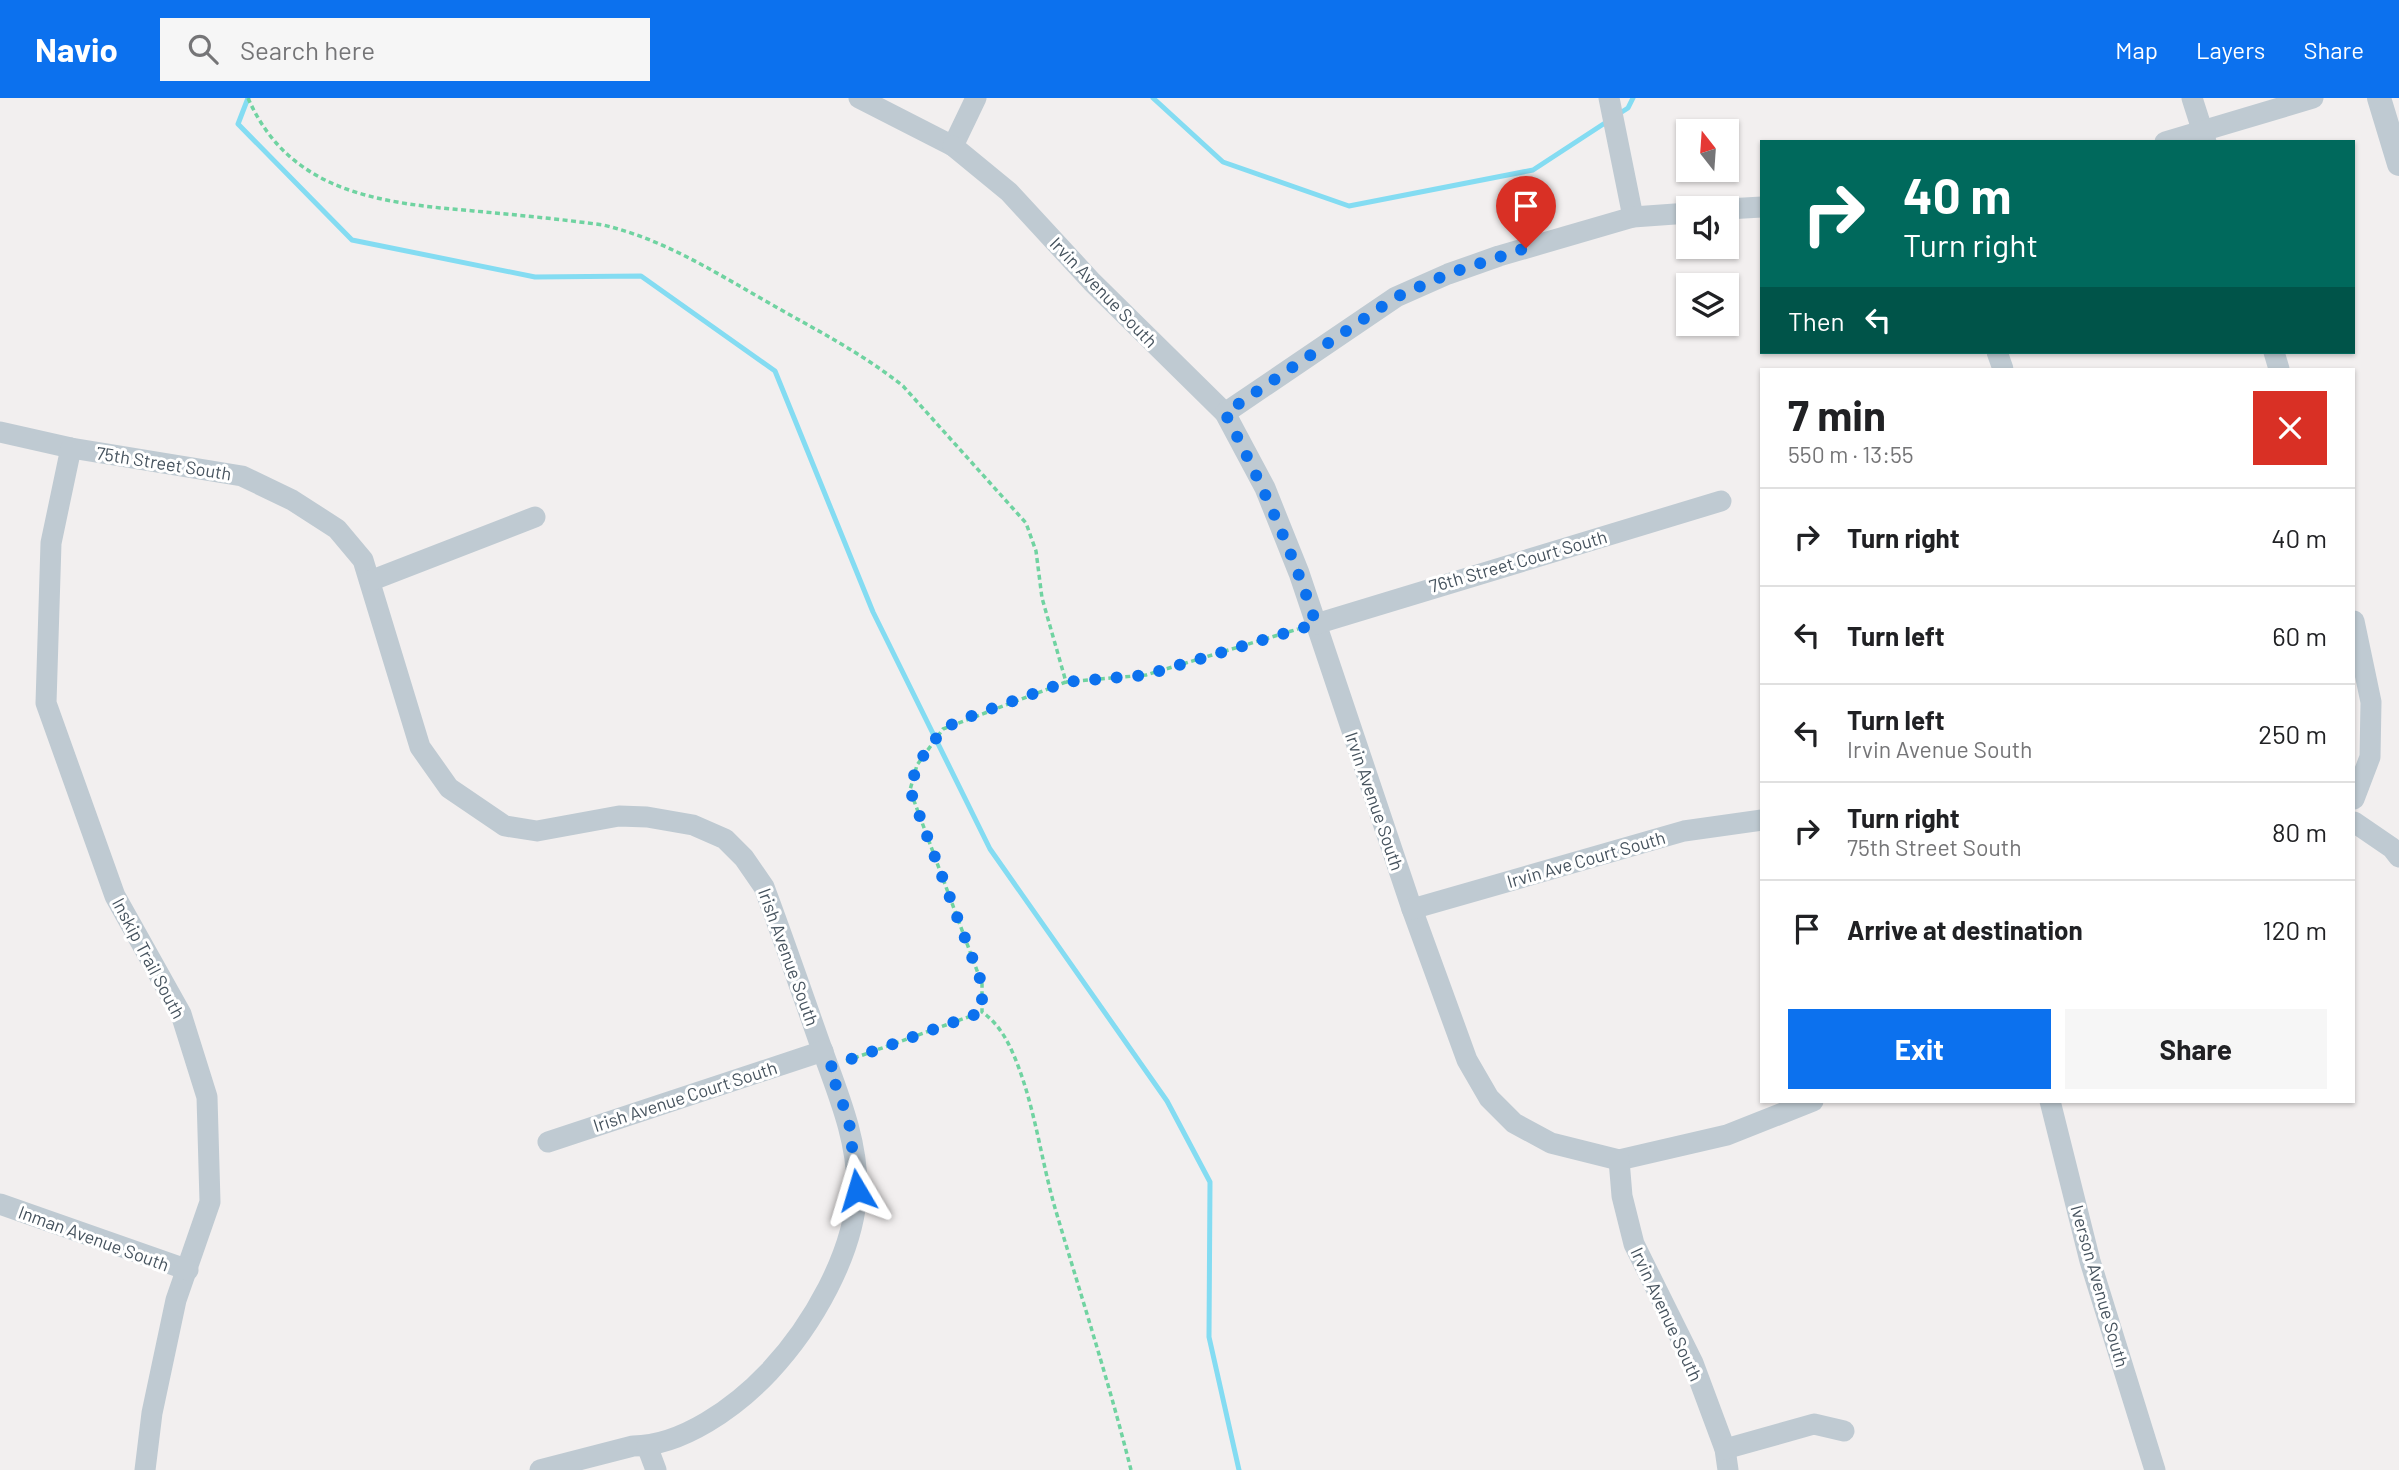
<!DOCTYPE html>
<meta charset="utf-8">
<style>
body{margin:0;font-family:Barlow,sans-serif;background:#f6f6f6;color:#202124;height:100vh;display:flex;flex-direction:column;font-size:26px;white-space:nowrap}
*{box-sizing:border-box;margin:0}
p{font-size:23px;color:#757577}
.icon{flex:none;width:38px;height:38px;fill:none;stroke:currentColor;stroke-width:2;stroke-linecap:round;stroke-linejoin:round}
.map{position:relative;flex:1;overflow:hidden}
.details{position:absolute;left:1760px;top:270px;width:595px;height:735px;display:flex;flex-direction:column;background:#fff;border-radius:0px;box-shadow:0 2px 5px #0004}
.details>*{flex:none}
.banner{position:absolute;left:1760px;top:42px;width:595px;height:214px;border-radius:0px;box-shadow:0 2px 5px #0004;background:#00695c;color:#fff;overflow:hidden}
.needle{width:46px;rotate:343deg}
.controls{position:absolute;left:1676px;top:21px;display:grid;gap:14px}
.controls a{display:grid;place-items:center;width:63px;height:63px;border-radius:0px;background:#fff;box-shadow:0 2px 5px #0004;font-size:35px}
.pin{position:absolute;display:grid;place-items:center;width:60px;height:60px;color:#fff;margin:-72px -30px;border-radius:50% 50% 50% 0;rotate:-45deg;box-shadow:0 0 7px #0007}
.pin .icon{rotate:45deg}
.me{position:absolute;width:77px;margin:-38px;rotate:353deg;stroke-linejoin:round;filter:drop-shadow(0 0 5px #0008)}
.turn{display:flex;align-items:center;gap:24px;height:147px;padding:0 28px;font-size:32px}
.turn .icon{width:91px;height:91px;stroke-width:2.5}
.turn b{display:block;font-size:49px;line-height:60px}
.then{display:flex;align-items:center;height:66px;padding:0 28px;background:#0003;gap:14px;font-size:26px}
.round{display:grid;place-items:center;flex:none;width:74px;height:74px;border-radius:0px;background:#f6f6f6}
.overview{display:flex;align-items:center;justify-content:space-between;height:119px;padding:0 28px}
h1{font-size:42px;font-weight:700;line-height:52px}
.action{display:flex;gap:14px;margin-top:auto;padding:14px 28px}
.action a{flex:1;height:80px;border-radius:0px;background:#0c71ee;color:#fff;font-size:28px;font-weight:700;line-height:80px;text-align:center}
.action a+a{background:#f6f6f6;color:#202124}
ul{padding:0;list-style:none}
li{display:flex;align-items:center;gap:21px;height:98px;padding:0 28px;border-top:2px solid #e0e0e0}
li div{flex:1}
li b{display:block;font-size:26px}
li em{font-style:normal}
header{display:flex;align-items:center;gap:42px;box-sizing:border-box;height:98px;padding:0 35px;background:#0c71ee;color:#fff}
header strong{font-size:33px}
nav{display:flex;gap:38px;margin-inline-start:auto;font-size:24px}
.search{width:490px;height:63px;background:#f6f6f6;display:flex;align-items:center;gap:18px;box-sizing:border-box;padding:0 24px;border-radius:0px;color:#757577;font-size:26px}
.map>svg:first-child{display:block}
</style>
<header>
<strong>Navio</strong>
<div class="search"><svg class="icon" aria-label="search" viewBox="0 0 24 24"><circle cx="10" cy="10" r="6"/><path d="M15 15l6 6"/></svg>Search here</div>
<nav><a>Map</a><a>Layers</a><a>Share</a></nav>
</header>
<div class="map">
<svg width="2399" height="1372" viewBox="0 0 2399 1372">
<rect width="100%" height="100%" fill="#f2efef"/>
<g fill="none" stroke-linecap="round" stroke-linejoin="round">
<g stroke="#84dcf2" stroke-width="5">
<polyline points="248,0 238,26 352,142 535,179 641,178 775,273 873,514 990,751 1167,1003 1210,1084 1209,1239 1239,1372"/>
<polyline points="1153,0 1223,64 1349,108 1533,72 1608,23"/>
<polyline points="1617,17 1628,10 1633,0"/>
</g>
<g stroke="#70d3a1" stroke-width="3.5" stroke-dasharray="5 3.5" stroke-linecap="butt">
<path d="M248 0C290 96 382 105 474 113 517 117 560 121 603 127 667 142 719 177 776 209 820 234 863 256 903 288L1026 425 1036 453 1042 500 1066 584 943 631 917 667 910 692 982 886V914C995 923 1004 936 1011 951 1034 1001 1040 1058 1055 1110 1081 1198 1109 1284 1131 1372"/>
<polyline points="1066,584 1146,577 1298,531"/>
<polyline points="846,963 982,914"/>
</g>
<g stroke="#bfcad2" stroke-width="21">
<polyline points="859,0 953,48 976,0"/>
<polyline points="1609,0 1633,119"/>
<polyline points="2192,0 2206,44"/>
<polyline points="2165,44 2313,0"/>
<polyline points="953,48 1009,94 1092,184 1225,315 1265,390 1299,475 1412,811 1467,962 1489,1000 1514,1025 1551,1045 1619,1062 1727,1037 1813,1003"/>
<polyline points="1727,111 1762,109"/>
<polyline points="1997,254 2003,271"/>
<polyline points="2274,254 2279,271"/>
<polyline points="1225,315 1396,199 1448,176 1499,158 1633,119 1689,115"/>
<path d="M0 334 71 350 242 378 292 402 337 431 363 462 420 649 449 690 505 728 537 733 619 718 647 719 693 727 725 741 744 760 764 789C783 840 801 892 819 943 836 991 858 1040 857 1092 854 1156 812 1228 769 1274 736 1309 682 1348 633 1348L540 1372"/>
<polyline points="71,350 51,445 46,605 115,798 181,916 207,999 210,1104 176,1202 152,1315 145,1372"/>
<polyline points="370,483 535,419"/>
<polyline points="2354,523 2371,604 2370,659 2354,701"/>
<polyline points="1316,526 1721,403"/>
<polyline points="2354,724 2392,750 2399,759"/>
<polyline points="1412,811 1684,733 1762,722"/>
<polyline points="2050,1003 2090,1163 2155,1372"/>
<polyline points="548,1044 823,953"/>
<polyline points="1619,1062 1622,1098 1634,1146 1693,1265 1725,1351 1728,1372"/>
<polyline points="0,1106 188,1172"/>
<polyline points="647,1348 656,1372"/>
<polyline points="1725,1351 1814,1326 1844,1333"/>
</g>
<polyline stroke="#bfcad2" stroke-width="24" points="2379,0 2399,66"/>
</g>
<g fill="none" stroke-linecap="round" stroke-linejoin="round">
<path stroke="#0c71ee" stroke-width="12" stroke-dasharray="0 21.6" d="M857 1092 849 1023 829 969 982 914V886L910 692 917 667 928 651 943 631 963 621 1066 584 1146 577 1316 526C1292 452 1261 384 1225 315L1396 199 1448 176 1526 150"/>
</g>
<g text-anchor="middle" dominant-baseline="central" stroke-width="6" stroke-linejoin="round" paint-order="stroke">
<g font-size="18" fill="#46535e" stroke="#fff">
<text transform="translate(1104 194) rotate(46)">Irvin Avenue South</text>
<text transform="translate(164 365) rotate(9)">75th Street South</text>
<text transform="translate(1518 463) rotate(-16)">76th Street Court South</text>
<text transform="translate(1375 703) rotate(71)">Irvin Avenue South</text>
<text transform="translate(1586 761) rotate(-16)">Irvin Ave Court South</text>
<text transform="translate(789 859) rotate(70)">Irish Avenue South</text>
<text transform="translate(149 860) rotate(62)">Inskip Trail South</text>
<text transform="translate(685 998) rotate(-18)">Irish Avenue Court South</text>
<text transform="translate(94 1140) rotate(20)">Inman Avenue South</text>
<text transform="translate(2100 1188) rotate(74)">Iverson Avenue South</text>
<text transform="translate(1667 1216) rotate(65)">Irvin Avenue South</text>
</g>
</g>
</svg>
<div class="controls">
<a><svg class="needle" viewBox="-14 -14 28 28"><path d="M0-13l5 13h-10z" fill="#e53935"/><path d="M0 13l5-13h-10z" fill="#757577"/></svg></a>
<a><svg class="icon" aria-label="sound" viewBox="0 0 24 24"><path d="M4 9h4l5-4v14l-5-4H4zM17 9q2 3 0 6"/></svg></a>
<a><svg class="icon" aria-label="layers" viewBox="0 0 24 24"><path d="M12 4l9 5-9 5-9-5zM3 14l9 5 9-5"/></svg></a>
</div>
<div class="pin" style="left:1526px;top:150px;background:#d93025"><svg class="icon" aria-label="arrive" viewBox="0 0 24 24"><path d="M6 21V4h12l-3 4 3 4H6"/></svg></div>
<svg class="me" style="left:857px;top:1092px" viewBox="-20 -20 40 40"><path d="M0-17L14 15 0 8-14 15z" fill="#0c71ee" stroke="#fff" stroke-width="4"/></svg>
<div class="banner">
<div class="turn"><svg class="icon" aria-label="right" viewBox="0 0 24 24"><path d="M7 20v-9h11M14 6l5 5-5 5"/></svg><div><b>40 m</b>Turn right</div></div>
<div class="then">Then<svg class="icon" aria-label="left" viewBox="0 0 24 24"><path d="M17 20v-9H6M10 6l-5 5 5 5"/></svg></div>
</div>
<section class="details">
<div class="overview"><div><h1>7 min</h1><p>550 m · 13:55</p></div><a class="round" style="background:#d93025;color:#fff"><svg class="icon" aria-label="close" viewBox="0 0 24 24"><path d="M6 6l12 12M18 6L6 18"/></svg></a></div>
<ul>
<li><svg class="icon" aria-label="right" viewBox="0 0 24 24"><path d="M7 20v-9h11M14 6l5 5-5 5"/></svg><div><b>Turn right</b></div><em>40 m</em></li>
<li><svg class="icon" aria-label="left" viewBox="0 0 24 24"><path d="M17 20v-9H6M10 6l-5 5 5 5"/></svg><div><b>Turn left</b></div><em>60 m</em></li>
<li><svg class="icon" aria-label="left" viewBox="0 0 24 24"><path d="M17 20v-9H6M10 6l-5 5 5 5"/></svg><div><b>Turn left</b><p>Irvin Avenue South</p></div><em>250 m</em></li>
<li><svg class="icon" aria-label="right" viewBox="0 0 24 24"><path d="M7 20v-9h11M14 6l5 5-5 5"/></svg><div><b>Turn right</b><p>75th Street South</p></div><em>80 m</em></li>
<li><svg class="icon" aria-label="arrive" viewBox="0 0 24 24"><path d="M6 21V4h12l-3 4 3 4H6"/></svg><div><b>Arrive at destination</b></div><em>120 m</em></li>
</ul>
<div class="action"><a>Exit</a><a>Share</a></div>
</section>
</div>
